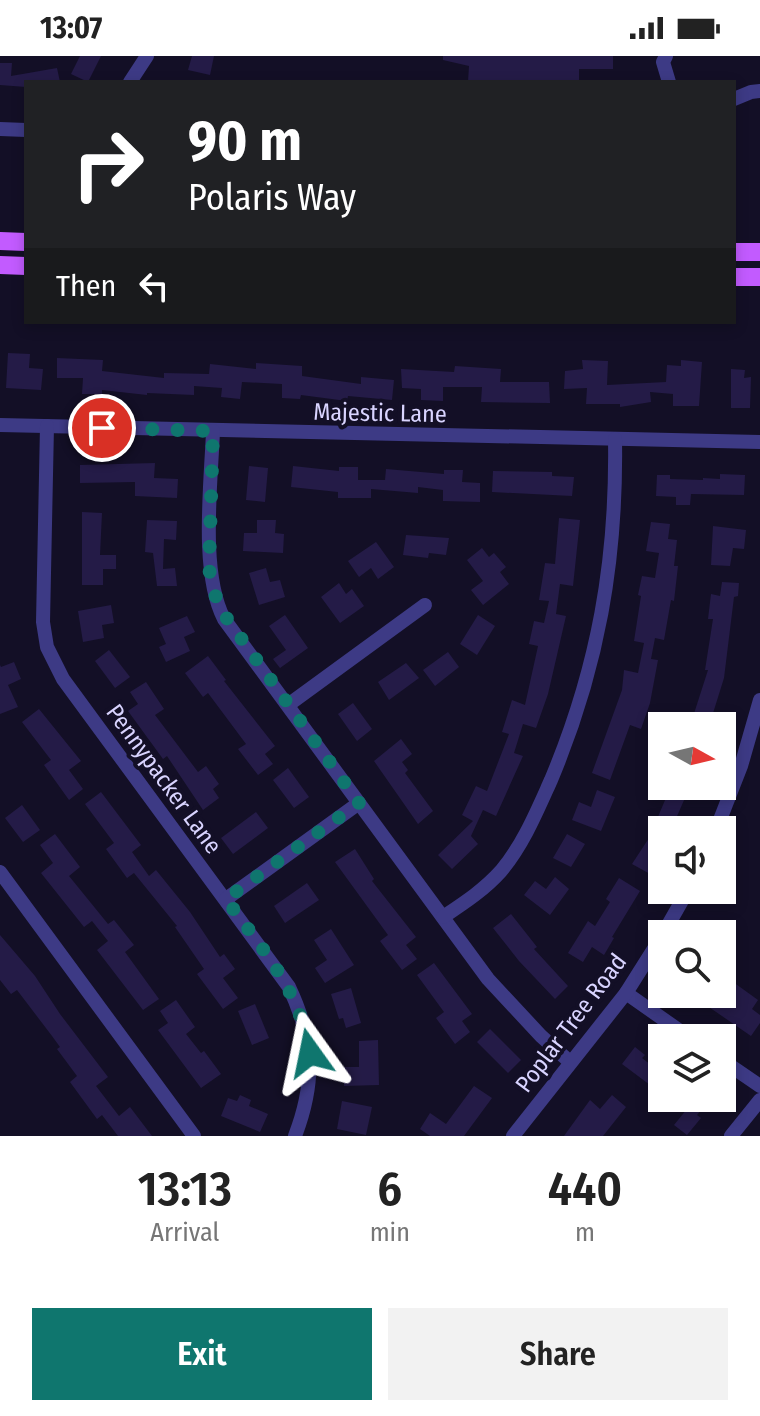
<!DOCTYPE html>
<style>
body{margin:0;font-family:"Fira Sans Condensed",sans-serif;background:#f2f2f2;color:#222;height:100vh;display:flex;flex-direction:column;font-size:30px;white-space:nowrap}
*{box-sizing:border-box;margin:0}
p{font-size:26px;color:#767676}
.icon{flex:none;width:44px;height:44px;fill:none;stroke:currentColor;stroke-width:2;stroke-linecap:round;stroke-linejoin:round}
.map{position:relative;height:1080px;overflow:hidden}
.sheet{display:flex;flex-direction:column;background:#fff;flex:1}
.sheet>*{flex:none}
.banner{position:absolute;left:24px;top:24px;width:712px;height:244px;border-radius:0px;box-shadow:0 4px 12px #0003;background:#202124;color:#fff;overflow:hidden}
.needle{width:52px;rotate:98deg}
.controls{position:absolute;left:648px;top:656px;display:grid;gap:16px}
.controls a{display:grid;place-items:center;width:88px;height:88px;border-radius:0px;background:#fff;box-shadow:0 4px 12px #0003;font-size:40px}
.pin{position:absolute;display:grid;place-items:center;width:68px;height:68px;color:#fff;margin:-34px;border:4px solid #fff;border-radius:50%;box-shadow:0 2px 8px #0007}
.me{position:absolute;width:88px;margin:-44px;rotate:348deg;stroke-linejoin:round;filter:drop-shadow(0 0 6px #0008)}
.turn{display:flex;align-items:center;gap:28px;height:168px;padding:0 32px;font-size:36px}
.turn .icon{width:104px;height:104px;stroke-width:2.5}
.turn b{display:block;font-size:56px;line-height:68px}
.then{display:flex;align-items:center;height:76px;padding:0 32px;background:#0003;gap:16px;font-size:30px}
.eta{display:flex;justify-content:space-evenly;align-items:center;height:136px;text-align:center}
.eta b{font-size:48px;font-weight:600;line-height:56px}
.button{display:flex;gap:16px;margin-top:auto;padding:16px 32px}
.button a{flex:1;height:92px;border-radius:0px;background:#0f766e;color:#fff;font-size:32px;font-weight:600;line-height:92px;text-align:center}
.button a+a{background:#f2f2f2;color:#222}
.status{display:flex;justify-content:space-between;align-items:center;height:56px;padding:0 40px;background:#fff;direction:ltr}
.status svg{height:22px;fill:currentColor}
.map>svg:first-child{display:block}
</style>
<div class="status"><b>13:07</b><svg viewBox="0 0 49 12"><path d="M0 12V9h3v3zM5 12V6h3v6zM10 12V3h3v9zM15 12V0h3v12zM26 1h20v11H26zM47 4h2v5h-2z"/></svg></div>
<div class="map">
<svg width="760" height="1080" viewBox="0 0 760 1080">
<rect width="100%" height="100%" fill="#130f26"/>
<g fill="#241b47">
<polygon points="80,0 101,0 88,26 71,18"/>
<polygon points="192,0 214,0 210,19 188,14"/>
<polygon points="443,0 613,0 613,13 579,13 579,26 468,26 469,10 443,4"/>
<polygon points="0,7 12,7 11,20 57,12 60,26 26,26 26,31 0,29"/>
<polygon points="8,297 30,298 29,312 43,313 41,334 6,332"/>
<polygon points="57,302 103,304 102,315 164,322 164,317 209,318 210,308 256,313 256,307 302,310 302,320 361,328 361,321 394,324 392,344 348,340 347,345 301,339 300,343 282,342 282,328 242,326 240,343 221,341 222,332 194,330 194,339 147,337 147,339 102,334 102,338 82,338 83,322 57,322"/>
<polygon points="582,304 608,305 607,329 666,326 667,309 681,310 681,304 702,306 699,350 673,350 673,338 650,336 651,346 620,351 620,348 586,348 587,332 564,333 565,315 583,313"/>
<polygon points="455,310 501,313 500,326 549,326 550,347 481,346 482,331 443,331 443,345 421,344 421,333 402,332 401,313 454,316"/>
<polygon points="731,313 745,314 744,322 751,321 750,352 731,352"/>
<polygon points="155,407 154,422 178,423 177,442 135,440 135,426 80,427 80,409"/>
<polygon points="249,410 268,412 265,446 246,444"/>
<polygon points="293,410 339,415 339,411 358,411 358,424 385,424 386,413 444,418 444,414 463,414 462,426 480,427 480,446 443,445 443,434 418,431 418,437 371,433 371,442 338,442 338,436 291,431"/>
<polygon points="493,415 552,416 552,420 574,421 572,440 492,436"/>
<polygon points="720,418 745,419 744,439 691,438 690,449 676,449 676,441 656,440 657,419 670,419 670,423 703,424 703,422 720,423"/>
<polygon points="82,456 102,457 100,499 116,499 116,513 103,513 103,529 82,529"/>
<polygon points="559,462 580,464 573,530 560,528 556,558 566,560 548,638 536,672 523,668 514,697 523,700 496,760 483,754 471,780 478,788 452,813 438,799 473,765 462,759 476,730 487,735 509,678 502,676 512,644 525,649 538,590 529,588 534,565 544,567 549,545 539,544 545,507 555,508"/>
<polygon points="147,464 177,465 176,484 164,483 163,513 175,512 177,530 157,530 153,497 145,496"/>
<polygon points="257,464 276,464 275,477 284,478 283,497 243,495 244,477 257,477"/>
<polygon points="651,466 670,468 668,483 677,484 674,510 678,510 674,545 671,544 664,584 655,582 651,603 658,604 650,647 641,673 630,669 610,724 592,717 622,634 624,614 638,617 644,587 634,585 641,540 638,539 642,520 655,522 659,497 646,495"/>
<polygon points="713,470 746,474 744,493 733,492 730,510 711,509"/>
<polygon points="406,479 449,482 446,499 429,497 428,502 403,499"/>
<polygon points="376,486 394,511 378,523 371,512 359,521 348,505"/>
<polygon points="482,492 489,501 494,497 506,511 500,516 509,528 483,549 471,534 483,525 467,504"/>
<polygon points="266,512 270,526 280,524 285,541 259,549 249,517"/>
<polygon points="722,526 739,527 738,540 734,541 724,622 709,670 690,670 708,614 705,614 713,563 708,563 711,538 720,540"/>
<polygon points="339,527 346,538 352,533 364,550 340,567 321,541"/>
<polygon points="111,549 114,567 102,569 104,582 83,586 78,555"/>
<polygon points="285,559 308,592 280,612 273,603 286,594 269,570"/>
<polygon points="478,559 495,570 477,599 460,588"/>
<polygon points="187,560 195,576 184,581 190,595 166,606 159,591 166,588 159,572"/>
<polygon points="109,594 130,621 115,632 95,605"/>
<polygon points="448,596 459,611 435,630 423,614"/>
<polygon points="208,600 226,624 224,625 275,690 265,698 273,708 258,719 238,693 246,688 208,637 203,641 185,617"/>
<polygon points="14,606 21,623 8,629 18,651 0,658 0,609 1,611"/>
<polygon points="406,607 419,622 389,644 378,626"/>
<polygon points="146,626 164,653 155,659 198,716 206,710 219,728 213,733 219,742 203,754 167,700 163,703 128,655 138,648 130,636"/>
<polygon points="353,647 372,673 357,685 338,658"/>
<polygon points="39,653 81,705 69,714 83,733 69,744 44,709 51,704 22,666"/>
<polygon points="401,683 412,698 402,706 408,714 405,717 433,755 418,768 374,705"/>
<polygon points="288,712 309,741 294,752 273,724"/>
<polygon points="671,730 688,735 671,774 662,774 662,796 650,818 632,808 649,782"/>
<polygon points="597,734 615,741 601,775 572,764 579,746 591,751"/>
<polygon points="101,736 141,789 132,796 149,820 156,814 190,856 220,901 224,898 235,913 223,922 238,942 223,953 197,918 204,913 175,871 177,870 134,817 127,822 106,793 114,787 85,748"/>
<polygon points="22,749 40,774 23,786 5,762"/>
<polygon points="256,756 268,772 233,798 221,782"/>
<polygon points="55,778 80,811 69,820 108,868 114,864 134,889 125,896 159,943 143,954 97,894 108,885 92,865 84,871 41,817 53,807 40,789"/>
<polygon points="567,778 585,788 571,811 553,802"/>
<polygon points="355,793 374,823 372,825 416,881 406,889 417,903 402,914 380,885 388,879 335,806"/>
<polygon points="555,821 569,833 550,859 524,839 535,825 546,833"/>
<polygon points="619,822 640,835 612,881 614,882 604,899 592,891 583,906 568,897 588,865 595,870 610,846 606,843"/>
<polygon points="307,827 319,844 285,867 274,850"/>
<polygon points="511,858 537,891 534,893 568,930 555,943 519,905 493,872"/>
<polygon points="331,873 354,909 325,927 315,912 327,904 314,884"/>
<polygon points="0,879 35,920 60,958 108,1021 96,1030 119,1060 130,1051 152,1080 118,1080 102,1059 97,1063 70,1026 77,1020 57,993 60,991 52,980 17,934 11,938 0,924"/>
<polygon points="434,907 472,958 462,965 470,976 455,988 436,962 444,956 417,919"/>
<polygon points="722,918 758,944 752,953 760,959 760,967 751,980 690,938 722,938"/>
<polygon points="351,932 361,967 346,972 343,962 339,963 331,938"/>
<polygon points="176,944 195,971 186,978 201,997 204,995 221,1018 201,1032 158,974 168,967 160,955"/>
<polygon points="255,948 269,982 252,989 238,955"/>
<polygon points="490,973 521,1004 508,1017 477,986"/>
<polygon points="378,984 379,1029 344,1030 344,1011 359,1011 359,985"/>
<polygon points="635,991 645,999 642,1002 660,1016 650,1029 622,1008"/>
<polygon points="474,1030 492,1042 464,1080 430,1080 420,1073 430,1057 446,1068"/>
<polygon points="240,1039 251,1044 249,1050 268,1058 260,1076 221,1060 228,1042 237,1045"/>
<polygon points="612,1039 626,1051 603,1080 564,1080 590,1044 600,1053"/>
<polygon points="690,1042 698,1042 706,1048 697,1059 701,1062 687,1079 674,1069 687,1053 684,1051"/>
<polygon points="342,1045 372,1051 366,1079 337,1073"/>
</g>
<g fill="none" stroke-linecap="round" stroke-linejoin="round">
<g stroke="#3d3a85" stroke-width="14">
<polyline points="666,0 663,6 669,26"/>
<polyline points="130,26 147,0"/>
<polyline points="734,43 751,36 760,35"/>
<polyline points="0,73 26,74"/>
<polyline points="0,369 760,386"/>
<path d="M47 370 43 566 47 591 63 623 289 931C314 984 316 1025 295 1080"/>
<path d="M213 375C211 428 200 517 224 563L488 923 541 980 570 1006"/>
<polyline points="288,649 425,549"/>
<polyline points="716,774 741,710 760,644"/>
<polyline points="0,816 194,1080"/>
<polyline points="226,843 359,747"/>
<path d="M443 861C464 847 484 834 501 815 523 789 537 755 551 724 598 612 617 505 615 383"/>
<polyline points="663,878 688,834"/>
<polyline points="626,937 690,982"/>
<polyline points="722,1004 760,1030"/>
<polyline points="513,1080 626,937 662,880"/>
<polyline points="731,1080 760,1044"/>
</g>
<g stroke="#c25bff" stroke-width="18">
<polyline points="0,185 26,186"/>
<polyline points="734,196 760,196"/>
<polyline points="0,209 26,210"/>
<polyline points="734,221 760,221"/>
</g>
</g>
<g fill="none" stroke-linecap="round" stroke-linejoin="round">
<path stroke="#0f766e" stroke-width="14" stroke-dasharray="0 25.2" d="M102 372 213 375 209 513 218 550 359 747 226 843C262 893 300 934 310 997"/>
</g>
<g text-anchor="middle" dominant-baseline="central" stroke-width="8" stroke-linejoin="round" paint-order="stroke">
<g font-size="24" fill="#d9d4ff" stroke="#130f26">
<text transform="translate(380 357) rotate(1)">Majestic Lane</text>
<text transform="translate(164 723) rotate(54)">Pennypacker Lane</text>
<text transform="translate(571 967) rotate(-53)">Poplar Tree Road</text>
</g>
</g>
</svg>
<div class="controls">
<a><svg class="needle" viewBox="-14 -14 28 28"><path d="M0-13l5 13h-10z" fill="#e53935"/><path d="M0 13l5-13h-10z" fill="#767676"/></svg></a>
<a><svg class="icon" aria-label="sound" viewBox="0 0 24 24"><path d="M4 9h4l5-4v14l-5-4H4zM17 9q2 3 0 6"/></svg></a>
<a><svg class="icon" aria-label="search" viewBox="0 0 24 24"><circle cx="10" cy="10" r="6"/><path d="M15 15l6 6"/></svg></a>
<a><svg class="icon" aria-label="layers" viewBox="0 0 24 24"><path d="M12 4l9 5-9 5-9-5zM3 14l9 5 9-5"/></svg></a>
</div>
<div class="pin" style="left:102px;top:372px;background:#d93025"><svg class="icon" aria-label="arrive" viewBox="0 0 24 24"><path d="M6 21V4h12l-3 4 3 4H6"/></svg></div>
<svg class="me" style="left:310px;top:997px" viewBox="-20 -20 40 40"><path d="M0-17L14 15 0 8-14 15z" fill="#0f766e" stroke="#fff" stroke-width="4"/></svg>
<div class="banner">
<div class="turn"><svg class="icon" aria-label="right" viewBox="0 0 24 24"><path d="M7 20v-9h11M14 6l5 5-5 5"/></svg><div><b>90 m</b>Polaris Way</div></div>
<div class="then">Then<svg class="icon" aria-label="left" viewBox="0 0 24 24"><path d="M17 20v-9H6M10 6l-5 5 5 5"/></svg></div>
</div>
</div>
<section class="sheet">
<div class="eta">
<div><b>13:13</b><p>Arrival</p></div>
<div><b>6</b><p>min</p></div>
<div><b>440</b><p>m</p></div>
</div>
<div class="button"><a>Exit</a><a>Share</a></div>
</section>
